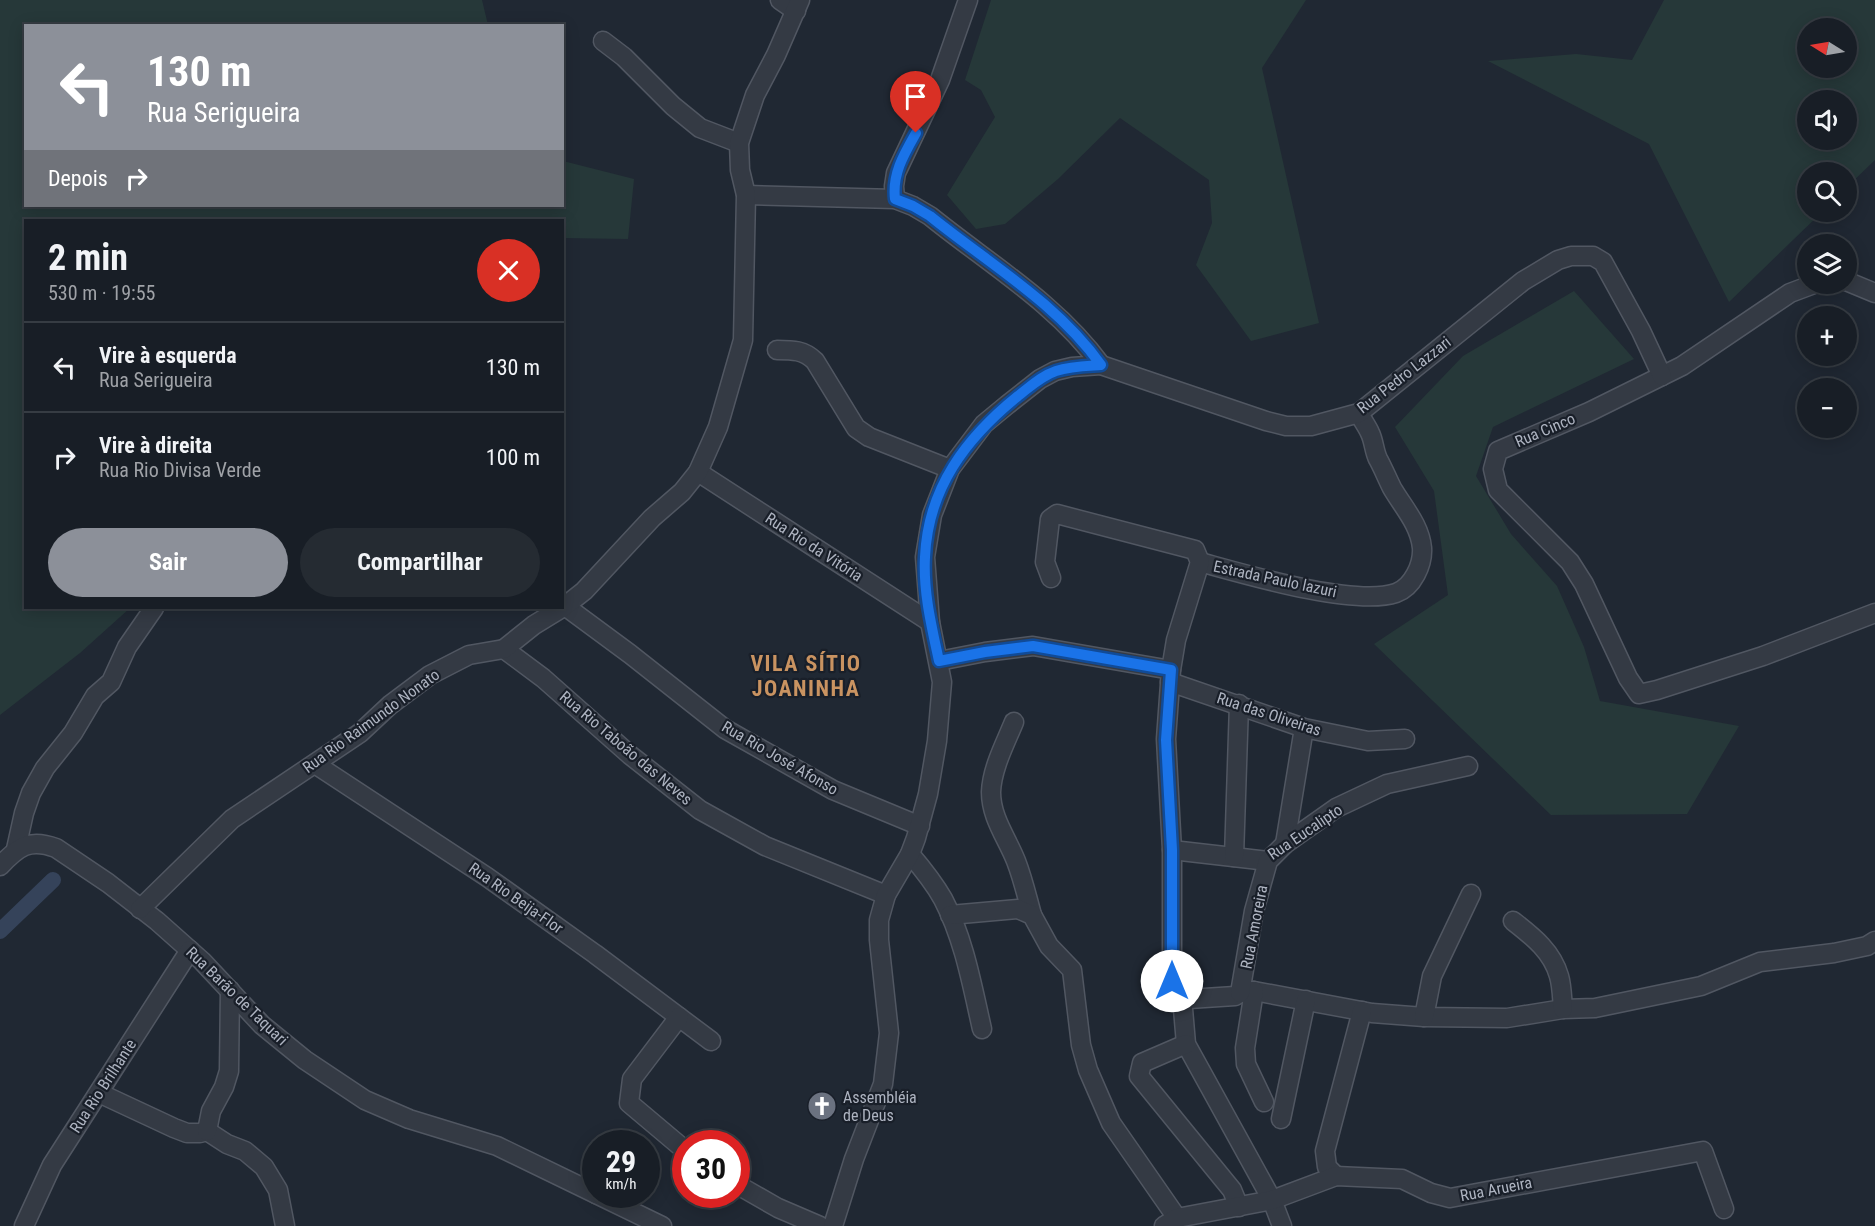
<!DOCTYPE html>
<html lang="pt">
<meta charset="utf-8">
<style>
body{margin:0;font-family:"Roboto Condensed",sans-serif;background:#252b32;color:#f1f3f6;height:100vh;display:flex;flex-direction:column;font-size:22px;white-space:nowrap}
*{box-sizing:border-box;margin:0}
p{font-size:20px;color:#9fa2a7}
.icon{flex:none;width:33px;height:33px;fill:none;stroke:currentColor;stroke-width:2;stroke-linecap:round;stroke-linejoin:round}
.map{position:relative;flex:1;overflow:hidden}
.sheet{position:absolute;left:24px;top:219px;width:540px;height:390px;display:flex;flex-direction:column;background:#181e26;border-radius:0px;box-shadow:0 3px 15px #0003,0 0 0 2px #363c43}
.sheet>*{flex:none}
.top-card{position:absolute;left:24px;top:24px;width:540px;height:183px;border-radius:0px;box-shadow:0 3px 15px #0003,0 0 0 2px #363c43;background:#8c9099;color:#fff;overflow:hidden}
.needle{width:39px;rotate:281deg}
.tools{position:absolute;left:1797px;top:18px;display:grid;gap:12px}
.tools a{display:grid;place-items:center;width:60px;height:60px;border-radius:50%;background:#181e26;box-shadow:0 3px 15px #0003,0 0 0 2px #363c43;font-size:30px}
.speed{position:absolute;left:582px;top:1130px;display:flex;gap:12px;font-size:30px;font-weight:700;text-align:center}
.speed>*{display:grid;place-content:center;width:78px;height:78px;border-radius:50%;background:#181e26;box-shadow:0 3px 15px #0003,0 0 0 2px #363c43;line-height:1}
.speed small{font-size:15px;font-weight:400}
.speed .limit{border:9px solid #d22;background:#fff;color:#111}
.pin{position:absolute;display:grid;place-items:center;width:51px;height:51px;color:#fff;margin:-62px -26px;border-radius:50% 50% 50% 0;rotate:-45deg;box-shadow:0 0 6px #0007}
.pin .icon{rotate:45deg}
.me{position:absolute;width:66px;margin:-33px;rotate:0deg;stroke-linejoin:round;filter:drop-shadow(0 0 4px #0008)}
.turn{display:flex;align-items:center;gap:21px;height:126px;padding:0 24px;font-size:27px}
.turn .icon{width:78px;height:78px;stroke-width:2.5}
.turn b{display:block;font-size:42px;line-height:51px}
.then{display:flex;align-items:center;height:57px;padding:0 24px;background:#0003;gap:12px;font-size:22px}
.round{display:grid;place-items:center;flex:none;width:63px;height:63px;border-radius:32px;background:#252b32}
.headline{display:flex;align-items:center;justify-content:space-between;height:102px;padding:0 24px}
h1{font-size:36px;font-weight:700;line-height:45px}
.action{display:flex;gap:12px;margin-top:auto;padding:12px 24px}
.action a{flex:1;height:69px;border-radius:36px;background:#8c9099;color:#fff;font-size:24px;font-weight:700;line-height:69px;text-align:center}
.action a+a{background:#252b32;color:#f1f3f6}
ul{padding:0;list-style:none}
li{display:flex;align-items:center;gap:18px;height:90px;padding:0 24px;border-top:2px solid #363c43}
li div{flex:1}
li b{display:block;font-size:22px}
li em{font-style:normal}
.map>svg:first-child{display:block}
</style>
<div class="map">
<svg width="1875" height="1226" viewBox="0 0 1875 1226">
<rect width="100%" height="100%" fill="#202833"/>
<g fill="#263839" fill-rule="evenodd">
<polygon points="0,0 482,0 488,25 26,26 26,206 562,206 563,161 634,179 628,239 563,238 562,220 26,220 26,608 130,608 80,653 0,715"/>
<polygon points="991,0 1306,0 1262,68 1319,323 1251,341 1196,265 1212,223 1209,180 1120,118 1058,179 1005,224 976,229 947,195 995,117 981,90 965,80"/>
<path d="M1664 0H1875V160L1847 187 1846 172H1808V212H1822L1729 302 1649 144 1488 61 1576 54 1632 60ZM1808 28H1846V68H1808ZM1808 100H1846V140H1808Z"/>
<polygon points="1574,291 1634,359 1493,427 1476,476 1511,534 1557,586 1584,647 1600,701 1739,726 1687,814 1551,815 1374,644 1448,595 1434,491 1395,427 1463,356"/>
</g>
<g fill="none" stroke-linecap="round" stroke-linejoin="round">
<polyline stroke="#35435a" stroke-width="16" points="0,931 53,880"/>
<g stroke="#515762" stroke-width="21">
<g id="minor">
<polyline points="780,0 796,11"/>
<polyline points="603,41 624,57 673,106 700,128 739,143"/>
<path d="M746 195 895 199 913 206 930 216C988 263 1057 304 1101 365"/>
<polyline points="895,199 894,186 896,173 940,80 968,0"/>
<polyline points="1846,281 1875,293"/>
<polyline points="1814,284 1790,293 1682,366 1589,412 1498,451 1493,469 1498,490 1570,562 1584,584 1628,678 1639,694 1657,690 1763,656 1875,613"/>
<path d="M777 350C793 350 804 350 815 361L856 428 869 437 950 469"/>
<polyline points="698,472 930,622"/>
<path d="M1200 562C1244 574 1354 607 1396 593 1413 587 1423 564 1422 548 1420 525 1403 507 1392 488 1387 478 1383 468 1378 459 1374 451 1374 441 1370 433 1367 426 1362 420 1359 413"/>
<polyline points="1051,578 1045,562 1050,519 1057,514 1195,550 1200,562 1176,640 1171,670 1166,739 1172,850 1172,988 1177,994 1189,999 1235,996 1240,993 1254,991 1372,1013 1424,1017 1507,1018 1563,1009 1595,1008 1701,986 1760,962 1834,953 1867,946 1875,941"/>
<polyline points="565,606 630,654 725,729 833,790 920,826"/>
<polyline points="504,649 543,678 630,755 700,810 765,846 886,895"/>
<polyline points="939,661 985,652 1033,646 1171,670"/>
<polyline points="1170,682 1304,728 1368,741 1405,739"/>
<path d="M1014 722C1005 744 992 768 991 792 991 818 1007 838 1016 861 1023 879 1027 897 1032 915"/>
<polyline points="315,764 487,877 595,954 711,1041"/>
<polyline points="1285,844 1304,728"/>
<polyline points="16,849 24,813 31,793 45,768 73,733 95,696 111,682 127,647 154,608"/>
<polyline points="1172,850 1268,861"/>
<path d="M910 854C922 868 934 883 943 899 964 939 972 985 982 1029"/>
<polyline points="1234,857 1239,704"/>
<path d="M0 866C18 847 29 838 56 848L108 883 157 921 202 961 262 1025 305 1060 365 1100 409 1119 497 1146 596 1194"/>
<polyline points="140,909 232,819 360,733 390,705 430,675 469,655 504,649 534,625 565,606 584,591 652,518 682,492 698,472 718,427 743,340 746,195 740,170 739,143 755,95 776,55 800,0"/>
<polyline points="950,915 1018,909 1032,915 1049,946 1072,970 1081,1045 1088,1070 1111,1123 1177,1218"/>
<path d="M1513 921C1532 936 1552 951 1559 976 1562 986 1562 998 1563 1009"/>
<polyline points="1254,991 1245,1048 1246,1064 1264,1102"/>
<polyline points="1240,993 1254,911 1268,861 1285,844 1336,808 1387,784 1468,766"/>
<polyline points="1182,997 1186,1044 1272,1200 1282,1226"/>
<polyline points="679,1017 632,1079 629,1103 686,1151"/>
<polyline points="1424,1017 1432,976 1471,894"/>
<polyline points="1186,1044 1142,1063 1139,1076 1232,1190 1239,1207"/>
<polyline points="99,1093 174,1128 187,1133 200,1133 207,1131 227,1144 245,1151 264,1167 278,1190 285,1226"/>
<polyline points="1281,1119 1306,1000"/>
<polyline points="207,1131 211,1111 224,1087 229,1071 230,990"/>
<polyline points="1336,1176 1327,1167 1325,1151 1362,1011"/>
<polyline points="736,1184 778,1208 820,1226"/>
<polyline points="596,1194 662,1226"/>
<polyline points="24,1226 52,1165 190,950"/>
<polyline points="833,1226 854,1159 883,1084 889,1033 879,940 879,920 886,895 910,854 916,838 928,794 937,741 942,682 930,622 925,557 932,515 950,469 984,424 1007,405 1040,379 1055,371 1072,367 1101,365 1266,421 1286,426 1311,426 1359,413 1523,281 1558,260 1571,256 1593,256 1603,262 1641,331 1662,376"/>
<polyline points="1164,1226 1177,1218 1272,1200 1336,1176 1402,1179 1431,1193 1450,1198 1703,1151 1724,1209"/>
</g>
</g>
<use href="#minor" stroke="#343a44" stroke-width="18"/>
</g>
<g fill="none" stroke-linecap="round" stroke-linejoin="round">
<g stroke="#114b97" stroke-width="15">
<path id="route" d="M916 133C904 154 892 174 895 199L913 206 930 216C988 263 1057 303 1101 365 1086 366 1071 366 1056 371 1041 376 1030 387 1018 396 966 438 928 488 925 557 923 592 932 628 939 661L985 652 1033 646 1171 670 1166 740 1172 850V981"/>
</g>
<use href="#route" stroke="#1a73e8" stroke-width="10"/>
</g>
<defs>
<g id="church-disc" transform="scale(1.5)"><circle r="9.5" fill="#6b7280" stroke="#191f29"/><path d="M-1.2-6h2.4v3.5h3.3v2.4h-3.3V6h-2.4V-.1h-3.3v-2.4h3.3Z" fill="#fff"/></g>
</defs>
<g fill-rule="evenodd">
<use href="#church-disc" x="822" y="1106"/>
</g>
<g text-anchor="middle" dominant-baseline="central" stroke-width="4.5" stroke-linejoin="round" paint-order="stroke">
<g font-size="16" fill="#aeb4c1" stroke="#191f29">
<text transform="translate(1404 375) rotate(-38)">Rua Pedro Lazzari</text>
<text transform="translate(1545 430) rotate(-23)">Rua Cinco</text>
<text transform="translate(814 547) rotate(33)">Rua Rio da Vitória</text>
<text transform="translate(1275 579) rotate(12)">Estrada Paulo lazuri</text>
<text transform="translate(1269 714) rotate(18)">Rua das Oliveiras</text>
<text transform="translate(371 721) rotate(-36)">Rua Rio Raimundo Nonato</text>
<text transform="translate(626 748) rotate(40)">Rua Rio Taboão das Neves</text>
<text transform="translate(780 758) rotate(30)">Rua Rio José Afonso</text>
<text transform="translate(1305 832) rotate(-34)">Rua Eucalipto</text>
<text transform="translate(516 898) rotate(35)">Rua Rio Beija-Flor</text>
<text transform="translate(1254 927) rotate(-79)">Rua Amoreira</text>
<text transform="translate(237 996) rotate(44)">Rua Barão de Taquari</text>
<text transform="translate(103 1086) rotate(-57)">Rua Rio Brilhante</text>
<text transform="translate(1496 1189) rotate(-11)">Rua Arueira</text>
</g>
<g font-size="16" fill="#aeb4c1" stroke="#191f29" text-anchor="start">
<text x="843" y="1097">Assembléia<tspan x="843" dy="18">de Deus</tspan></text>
</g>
<g font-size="22" font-weight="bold" letter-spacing="1.5" fill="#c99361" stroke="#191f29">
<text x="806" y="663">VILA SÍTIO<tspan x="806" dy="25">JOANINHA</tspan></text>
</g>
</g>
</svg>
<div class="tools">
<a><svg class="needle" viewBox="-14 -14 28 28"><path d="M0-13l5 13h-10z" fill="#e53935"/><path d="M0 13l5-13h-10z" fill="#9fa2a7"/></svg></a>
<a><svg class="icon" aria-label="sound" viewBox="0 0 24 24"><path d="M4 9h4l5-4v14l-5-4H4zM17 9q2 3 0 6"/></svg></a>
<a><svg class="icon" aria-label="search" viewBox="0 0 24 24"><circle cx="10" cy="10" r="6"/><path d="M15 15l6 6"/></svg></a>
<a><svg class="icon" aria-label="layers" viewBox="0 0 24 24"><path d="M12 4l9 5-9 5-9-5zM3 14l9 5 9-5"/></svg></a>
<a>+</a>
<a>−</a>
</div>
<div class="speed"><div>29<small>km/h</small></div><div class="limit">30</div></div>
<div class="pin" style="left:916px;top:133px;background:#d93025"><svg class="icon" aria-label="arrive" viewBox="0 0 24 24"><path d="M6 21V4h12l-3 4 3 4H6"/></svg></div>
<svg class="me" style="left:1172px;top:981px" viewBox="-20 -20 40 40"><circle r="19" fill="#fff"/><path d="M0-13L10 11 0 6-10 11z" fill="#1a73e8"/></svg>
<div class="top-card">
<div class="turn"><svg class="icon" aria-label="left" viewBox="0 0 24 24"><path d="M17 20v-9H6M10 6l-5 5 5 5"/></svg><div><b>130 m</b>Rua Serigueira</div></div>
<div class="then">Depois<svg class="icon" aria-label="right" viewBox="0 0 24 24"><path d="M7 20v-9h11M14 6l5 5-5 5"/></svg></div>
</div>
<section class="sheet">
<div class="headline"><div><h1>2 min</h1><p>530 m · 19:55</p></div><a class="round" style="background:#d93025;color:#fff"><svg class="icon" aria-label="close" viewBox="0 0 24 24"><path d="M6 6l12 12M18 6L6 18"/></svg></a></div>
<ul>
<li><svg class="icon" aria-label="left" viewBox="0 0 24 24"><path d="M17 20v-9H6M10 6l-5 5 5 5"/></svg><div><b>Vire à esquerda</b><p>Rua Serigueira</p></div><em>130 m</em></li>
<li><svg class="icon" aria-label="right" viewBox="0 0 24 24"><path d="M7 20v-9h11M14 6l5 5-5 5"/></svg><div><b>Vire à direita</b><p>Rua Rio Divisa Verde</p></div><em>100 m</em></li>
</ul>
<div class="action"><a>Sair</a><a>Compartilhar</a></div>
</section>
</div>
